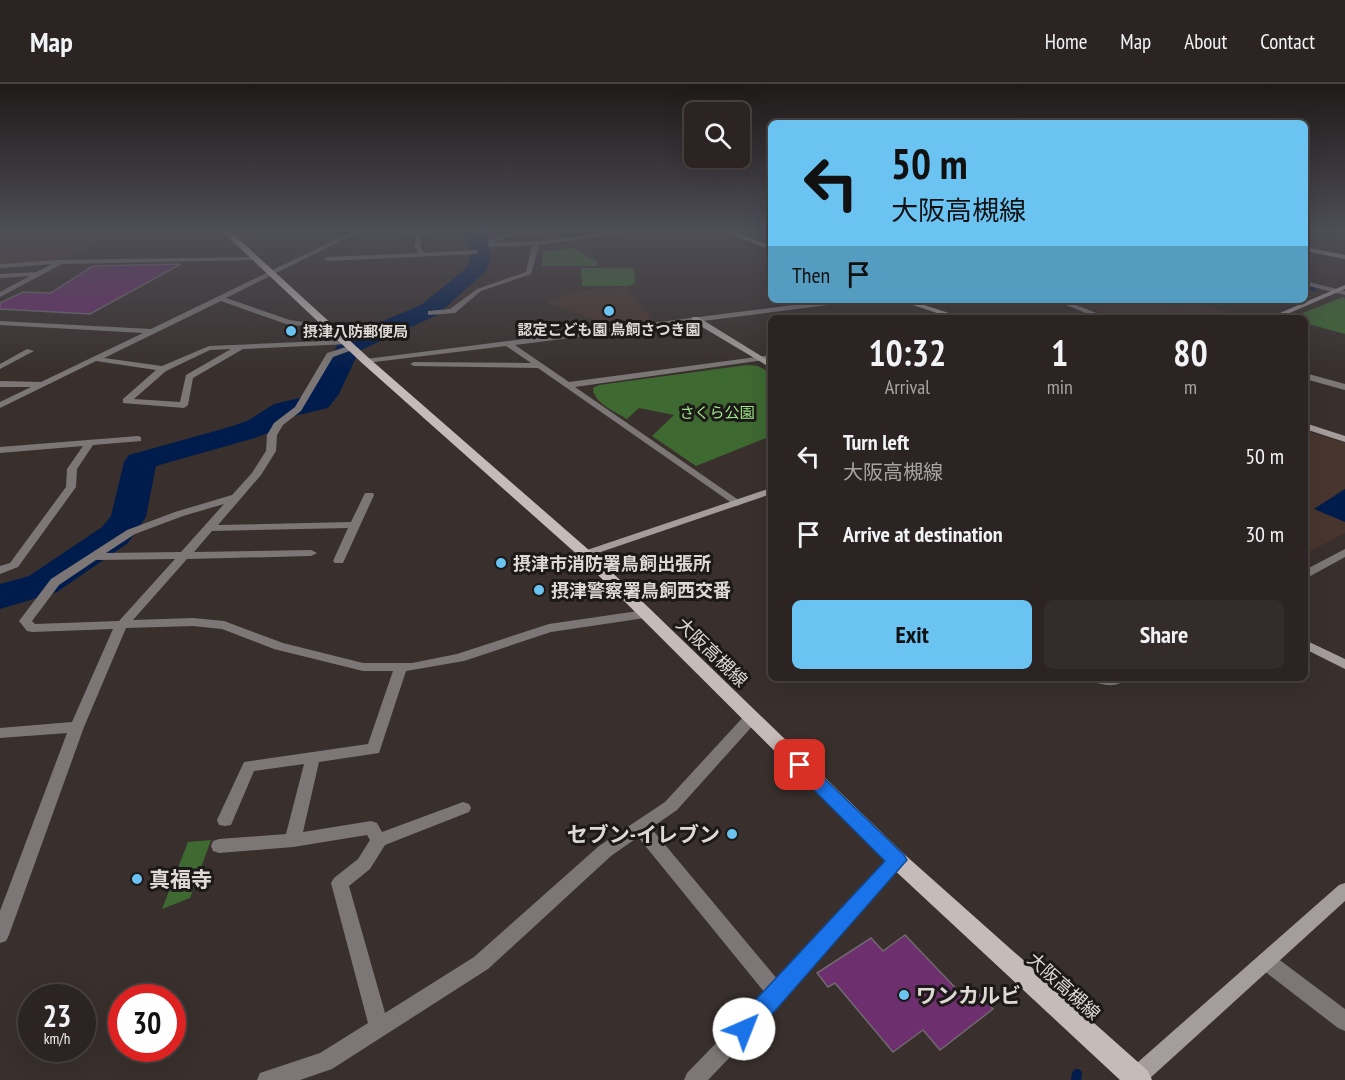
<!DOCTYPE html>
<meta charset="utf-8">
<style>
body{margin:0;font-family:"PT Sans Narrow","Noto Sans JP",sans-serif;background:#332c2a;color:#f1f3f6;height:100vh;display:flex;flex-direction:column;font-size:22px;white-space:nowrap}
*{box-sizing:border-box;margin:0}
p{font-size:20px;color:#a6a4a5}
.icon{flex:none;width:33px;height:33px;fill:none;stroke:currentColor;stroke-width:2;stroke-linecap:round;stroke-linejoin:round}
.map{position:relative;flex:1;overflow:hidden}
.drawer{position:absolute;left:768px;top:231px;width:540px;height:366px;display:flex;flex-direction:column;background:#2b2422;border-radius:9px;box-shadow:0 6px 24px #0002,0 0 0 2px #474140}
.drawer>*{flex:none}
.hud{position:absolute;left:768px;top:36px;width:540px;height:183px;border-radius:9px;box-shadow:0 6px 24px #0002,0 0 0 2px #474140;background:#6bc3f2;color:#111;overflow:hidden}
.buttons{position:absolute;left:684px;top:18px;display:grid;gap:12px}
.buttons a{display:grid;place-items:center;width:66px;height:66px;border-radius:9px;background:#2b2422;box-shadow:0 6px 24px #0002,0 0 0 2px #474140;font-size:30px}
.speed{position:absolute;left:18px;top:900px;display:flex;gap:12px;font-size:30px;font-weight:700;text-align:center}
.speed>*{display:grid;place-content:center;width:78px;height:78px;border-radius:50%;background:#2b2422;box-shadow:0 6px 24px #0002,0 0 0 2px #474140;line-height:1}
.speed small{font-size:15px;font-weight:400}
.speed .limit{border:9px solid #d22;background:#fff;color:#111}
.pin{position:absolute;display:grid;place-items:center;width:51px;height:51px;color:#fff;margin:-26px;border-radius:12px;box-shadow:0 3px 9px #0006}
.me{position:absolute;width:66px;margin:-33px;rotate:44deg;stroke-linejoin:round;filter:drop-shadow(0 0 4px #0008)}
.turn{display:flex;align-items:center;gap:21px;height:126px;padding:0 24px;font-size:27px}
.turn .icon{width:78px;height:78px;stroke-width:2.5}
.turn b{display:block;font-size:42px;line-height:51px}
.then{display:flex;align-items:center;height:57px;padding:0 24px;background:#0003;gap:12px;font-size:22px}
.eta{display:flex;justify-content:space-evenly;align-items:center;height:102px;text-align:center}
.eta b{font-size:36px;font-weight:600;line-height:42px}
.button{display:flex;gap:12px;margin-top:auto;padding:12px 24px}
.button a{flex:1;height:69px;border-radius:9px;background:#6bc3f2;color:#111;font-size:24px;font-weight:600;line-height:69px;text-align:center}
.button a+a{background:#332c2a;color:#f1f3f6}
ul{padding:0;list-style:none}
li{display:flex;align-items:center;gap:18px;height:78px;padding:0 24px}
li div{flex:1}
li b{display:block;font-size:22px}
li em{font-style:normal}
header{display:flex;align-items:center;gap:36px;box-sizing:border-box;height:84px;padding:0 30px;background:#2b2422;border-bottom:2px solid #474140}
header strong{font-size:28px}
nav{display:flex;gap:33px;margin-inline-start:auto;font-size:21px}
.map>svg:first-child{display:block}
</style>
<header>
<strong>Map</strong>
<nav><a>Home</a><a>Map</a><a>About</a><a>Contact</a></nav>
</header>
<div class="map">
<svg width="1345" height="996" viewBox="0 0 1345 996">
<rect width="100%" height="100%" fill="#39302d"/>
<polygon fill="#463731" points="1067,216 1156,216 1175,222 1196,218 1245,234 1114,234"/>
<g fill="#48352e">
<polygon points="0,148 95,148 79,156 96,157 67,175 0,180"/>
<polygon points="627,203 654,237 613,242 544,218 573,207"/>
<polygon points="1305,347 1345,359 1345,449 1305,470"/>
</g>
<g fill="#3e6931">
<polygon points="574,164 598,178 597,182 542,182 543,167"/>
<polygon points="581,184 634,184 635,199 629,202 582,202"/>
<polygon points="1343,213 1345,214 1345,250 1305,239 1305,234 1290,234"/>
<path d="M747 281 758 282 771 289V352L696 382 652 352 674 331 639 324 627 335C616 328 593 319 593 304L599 301Z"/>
<polygon points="211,756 190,814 162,825 188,758"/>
</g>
<polygon fill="#001c4d" points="1345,405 1345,438 1314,425"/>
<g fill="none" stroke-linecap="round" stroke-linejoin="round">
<polyline stroke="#001c4d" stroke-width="4" points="1305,202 1314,205"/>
<polyline stroke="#001c4d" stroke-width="10" points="1076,996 1077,990"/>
<path fill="#001c4d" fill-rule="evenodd" d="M471 148H490L487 156C490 167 493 177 486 187L437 231 359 267 339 310 328 324 294 332 271 348 255 354 156 382 146 433 128 459 57 508 0 525V500L29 492 102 443 111 432 124 378 129 371 233 342 249 336 274 320 308 312 339 258 354 249 421 221 463 187C473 177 471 168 467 156Z"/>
</g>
<g fill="#6d2f6e" stroke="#706970" stroke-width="1.5">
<polygon points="181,180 90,230 0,225 0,219 23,208 51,209 93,182"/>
<polygon points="905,851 966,915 976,907 993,925 940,966 923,946 893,968 835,899 828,903 817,889 871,854 883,867"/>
</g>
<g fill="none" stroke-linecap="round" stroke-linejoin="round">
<g fill="#7c7776" fill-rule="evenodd">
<path d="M351 148H359L226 214 290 236 331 242H334V246L286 240 221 217 104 274 162 282 209 262 346 256H349V260L243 265 193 294 188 321 184 324 123 319V315L156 286 96 277 0 324V318L31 303H0V297L41 298 143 249 0 241V237L151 245ZM231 265 186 291 180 318 134 315 166 287 210 266Z"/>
<polygon points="396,148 419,150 436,148 422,153 420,163 425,169 476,166 479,168 476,170 327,177 324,175 327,173 419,169 414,163 416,153"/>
<polygon points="508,148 549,148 507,153 494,159 546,157 610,148 628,148 539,161 531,190 481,207 455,229 428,231 428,227 450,225 477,205 526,188 532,161 490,163 487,161 489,157"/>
<polygon points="254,173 257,175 256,176 62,180 0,213 0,208 30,192 0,194 0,190 37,188 52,180 0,184 0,180 57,176"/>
<polygon points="1305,197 1345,207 1345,211 1305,201"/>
<polygon points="834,216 855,216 851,218 515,261 569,298 771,271 771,275 575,303 740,417 741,419 740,421 736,422 538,284 414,282 410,280 414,278 531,279 506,262 366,279 362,277 366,275"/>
<polygon points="1054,216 1064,216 1109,234 1098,234"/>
<path d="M352 261 356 263 355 265 333 273 301 327 283 341 277 351 276 367 261 391 218 441 351 438 365 409H373L374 411 343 479H335L333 477 348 444 212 447 194 468 311 466 317 469 311 472 187 475 133 536 193 534 224 537 283 559 363 579H412L457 570 549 540 645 526 649 527 651 530 645 534 551 548 464 577 406 587 379 669 319 678 303 748 371 737 377 739 382 748 463 718 469 720 471 724 469 728 385 761 370 785 349 802 385 929 474 873 599 762 665 718 746 630H756L758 634 756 638 677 726 651 744 778 896 891 771 897 769 903 771 905 776 785 916 708 996H684L687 989 765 909 638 753 611 772 488 885 332 985 300 996H257L260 989 320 969 368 939 331 799 334 794 358 775 370 756 367 751 293 763 219 769 213 767 211 762 213 757 219 755 286 750 304 680 254 687 231 741 225 742 219 741 217 736 244 678 368 660 393 587H363L274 565 222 545 193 542 126 544 84 643 9 851 6 857 0 859V827L67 649 0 654V644L72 638 113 545 32 548 27 547 19 537 51 495 127 446 175 428 232 411 252 389 266 367 267 351 274 339 295 323 327 269ZM224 420 181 468 106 469 135 450 183 432ZM175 475 119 537 35 540 32 537 59 501 96 476Z"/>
<polygon points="27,265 34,267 0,285 0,280"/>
<polygon points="1305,289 1345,300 1345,306 1305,295"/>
<polygon points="138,352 141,353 141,357 93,361 77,385 76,403 18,483 0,490 0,482 10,479 66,403 67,385 83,362 0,369 0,363"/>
<polygon points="1345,465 1345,473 1305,495 1305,486"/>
<path d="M1088 594H1127C1117 605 1103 601 1090 597Z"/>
<polygon points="1266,868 1273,871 1345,925 1345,947 1338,944 1259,883 1257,877 1259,871"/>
</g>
<g fill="#a59d9c" fill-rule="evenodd">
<polygon points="727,148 736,148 771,162 771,166"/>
<polygon points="1305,163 1345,171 1345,175 1305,167"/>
<polygon points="1345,201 1345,205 1278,234 1268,234"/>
<polygon points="898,216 909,216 964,234 952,234"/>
<polygon points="692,233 698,233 771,278 771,284 692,237"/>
<polygon points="1305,339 1345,352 1345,358 1305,345"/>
<polygon points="771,404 771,410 589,472 581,472 579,470 581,468"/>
<polygon points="1305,556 1345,575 1345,585 1305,565"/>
<polygon points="1345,799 1345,817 1148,996 1127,996 1126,993 1129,986 1339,801"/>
</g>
<polygon fill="#c5bbb9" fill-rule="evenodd" points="223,148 231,148 370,275 590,467 904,770 1148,987 1152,996 1120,996 890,782 580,473 362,279"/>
</g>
<linearGradient id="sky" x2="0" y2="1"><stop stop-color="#1f1a19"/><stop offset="0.51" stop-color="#4e4e57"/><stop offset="1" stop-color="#4e4e57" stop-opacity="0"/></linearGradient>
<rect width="1345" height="288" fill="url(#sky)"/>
<polygon fill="#1a73e8" stroke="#114b97" stroke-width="1.5" points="800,675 806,677 904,771 907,776 752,953 744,956 736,953 733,945 736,937 885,777 794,686 791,681 794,677"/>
<g fill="#6bc3f2" stroke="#1d1918" stroke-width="2">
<circle cx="609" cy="227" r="6"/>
<circle cx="291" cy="247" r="6"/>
<circle cx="501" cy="479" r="6"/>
<circle cx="539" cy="506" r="6"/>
<circle cx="732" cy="750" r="6"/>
<circle cx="137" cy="795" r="6"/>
<circle cx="904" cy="911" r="6"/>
</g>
<g text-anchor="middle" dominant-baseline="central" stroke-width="6" stroke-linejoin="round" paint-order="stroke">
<g font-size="15" font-weight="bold" fill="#ded9d6" stroke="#1d1918">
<text x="609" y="245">認定こども園 鳥飼さつき園</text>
<text x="303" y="247" text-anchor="start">摂津八防郵便局</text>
</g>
<g font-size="15" fill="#9dea87" stroke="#1d1918">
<text x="717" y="328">さくら公園</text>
</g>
<g font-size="18" font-weight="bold" fill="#ded9d6" stroke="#1d1918" text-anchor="start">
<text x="513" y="479">摂津市消防署鳥飼出張所</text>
<text x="551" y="506">摂津警察署鳥飼西交番</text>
</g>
<g font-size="18" fill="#ded9d6" stroke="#1d1918">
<text transform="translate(712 568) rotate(44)">大阪高槻線</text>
<text transform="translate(1064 902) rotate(42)">大阪高槻線</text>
</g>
<g font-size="21" font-weight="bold" fill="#ded9d6" stroke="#1d1918" text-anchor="start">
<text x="720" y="750" text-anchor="end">セブン-イレブン</text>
<text x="149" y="795">真福寺</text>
<text x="916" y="911">ワンカルビ</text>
</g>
</g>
</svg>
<div class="buttons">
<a><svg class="icon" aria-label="search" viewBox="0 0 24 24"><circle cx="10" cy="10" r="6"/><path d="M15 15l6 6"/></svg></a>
</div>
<div class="speed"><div>23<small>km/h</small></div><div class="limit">30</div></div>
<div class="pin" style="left:800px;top:681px;background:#d93025"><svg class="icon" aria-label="arrive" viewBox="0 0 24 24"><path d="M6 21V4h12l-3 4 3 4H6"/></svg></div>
<svg class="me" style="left:744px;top:945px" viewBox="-20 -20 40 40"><circle r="19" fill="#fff"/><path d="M0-13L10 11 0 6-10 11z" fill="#1a73e8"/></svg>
<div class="hud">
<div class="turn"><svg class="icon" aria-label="left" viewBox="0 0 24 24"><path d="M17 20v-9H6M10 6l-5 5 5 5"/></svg><div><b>50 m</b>大阪高槻線</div></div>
<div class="then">Then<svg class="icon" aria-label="arrive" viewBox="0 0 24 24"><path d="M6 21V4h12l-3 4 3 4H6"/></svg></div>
</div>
<section class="drawer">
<div class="eta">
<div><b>10:32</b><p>Arrival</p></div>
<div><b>1</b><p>min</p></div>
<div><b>80</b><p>m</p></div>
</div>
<ul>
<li><svg class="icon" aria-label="left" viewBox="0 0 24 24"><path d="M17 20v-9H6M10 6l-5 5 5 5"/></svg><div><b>Turn left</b><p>大阪高槻線</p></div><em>50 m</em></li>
<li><svg class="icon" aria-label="arrive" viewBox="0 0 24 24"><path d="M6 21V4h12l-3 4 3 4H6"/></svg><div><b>Arrive at destination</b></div><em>30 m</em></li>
</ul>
<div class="button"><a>Exit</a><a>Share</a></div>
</section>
</div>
